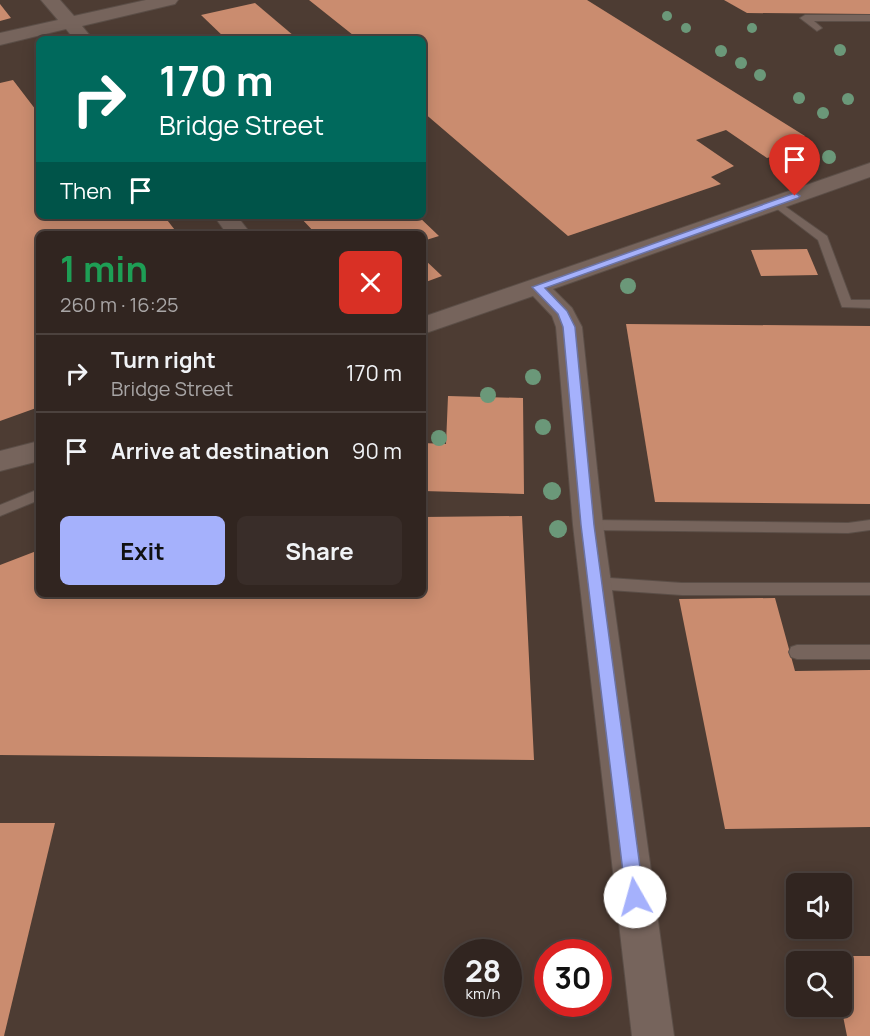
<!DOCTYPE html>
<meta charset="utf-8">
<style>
body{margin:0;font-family:Manrope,sans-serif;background:#392d29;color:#f1f3f6;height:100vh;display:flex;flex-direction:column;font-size:22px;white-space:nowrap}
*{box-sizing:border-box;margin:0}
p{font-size:20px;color:#a8a5a5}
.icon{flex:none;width:33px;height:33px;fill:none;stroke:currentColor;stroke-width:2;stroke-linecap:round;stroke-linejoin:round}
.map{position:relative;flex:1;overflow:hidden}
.drawer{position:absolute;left:36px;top:231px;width:390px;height:366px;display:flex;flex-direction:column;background:#312520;border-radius:9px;box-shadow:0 3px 15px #0003,0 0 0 2px #4c423e}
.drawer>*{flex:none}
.banner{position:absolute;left:36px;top:36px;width:390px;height:183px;border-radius:9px;box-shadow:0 3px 15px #0003,0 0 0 2px #4c423e;background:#00695c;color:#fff;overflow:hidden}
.controls{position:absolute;left:786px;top:873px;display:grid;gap:12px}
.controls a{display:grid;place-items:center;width:66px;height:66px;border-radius:9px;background:#312520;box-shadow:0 3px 15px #0003,0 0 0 2px #4c423e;font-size:30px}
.speed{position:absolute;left:444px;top:939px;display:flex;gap:12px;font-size:30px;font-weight:700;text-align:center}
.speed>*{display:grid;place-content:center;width:78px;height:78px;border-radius:50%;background:#312520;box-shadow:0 3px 15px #0003,0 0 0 2px #4c423e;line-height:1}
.speed small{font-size:15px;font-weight:400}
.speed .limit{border:9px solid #d22;background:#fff;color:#111}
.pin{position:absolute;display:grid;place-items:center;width:51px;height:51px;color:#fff;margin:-62px -26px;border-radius:50% 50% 50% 0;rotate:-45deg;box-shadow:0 0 6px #0007}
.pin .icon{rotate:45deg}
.me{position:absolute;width:66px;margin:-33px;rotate:353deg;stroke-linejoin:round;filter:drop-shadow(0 0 4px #0008)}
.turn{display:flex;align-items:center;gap:21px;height:126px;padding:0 24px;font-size:27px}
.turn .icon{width:78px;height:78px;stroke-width:2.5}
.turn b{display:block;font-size:42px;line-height:51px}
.then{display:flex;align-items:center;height:57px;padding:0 24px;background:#0003;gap:12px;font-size:22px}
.round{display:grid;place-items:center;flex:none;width:63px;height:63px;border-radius:9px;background:#392d29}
.head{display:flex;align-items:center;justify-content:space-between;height:102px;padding:0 24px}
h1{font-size:36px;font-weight:700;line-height:45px;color:#1e9e55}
.button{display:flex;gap:12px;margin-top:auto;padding:12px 24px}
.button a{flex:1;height:69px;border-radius:9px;background:#a5b1fc;color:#111;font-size:24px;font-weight:700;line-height:69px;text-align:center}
.button a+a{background:#392d29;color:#f1f3f6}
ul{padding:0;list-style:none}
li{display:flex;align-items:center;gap:18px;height:78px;padding:0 24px;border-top:2px solid #4c423e}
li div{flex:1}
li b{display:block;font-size:22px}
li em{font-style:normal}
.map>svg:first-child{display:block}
</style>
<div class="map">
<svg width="870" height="1036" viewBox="0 0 870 1036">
<rect width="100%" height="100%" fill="#41312a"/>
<path fill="#4d3c33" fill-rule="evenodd" d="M0 0H870V1036H0ZM39 39H423V216H39ZM39 234H423V594H39ZM796 884H842V928H796ZM458 952H508V1004H458ZM548 952H598V1004H548ZM796 962H842V1006H796Z"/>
<g fill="#ca8c6f">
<polygon points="309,0 587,0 805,136 797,140 803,148 767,158 726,130 696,140 734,166 711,177 721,184 568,236 423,112 423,96 427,94 423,91 423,39 358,39"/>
<polygon points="724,0 870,0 870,14 747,13"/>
<polygon points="255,3 294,36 282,39 226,39 201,15"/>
<polygon points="0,4 11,18 0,21"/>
<polygon points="13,80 39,114 39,216 164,216 178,234 39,234 39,407 0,421 0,83"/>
<polygon points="299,216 381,216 387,221 404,216 418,216 439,236 423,241 423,234 316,234"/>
<polygon points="807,249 818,275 761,276 751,250"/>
<polygon points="423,258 442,276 423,283"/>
<polygon points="626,324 870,326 870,504 655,502"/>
<polygon points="448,396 523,398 524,494 423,491 423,443 446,444"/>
<polygon points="522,516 534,760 0,755 0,565 39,550 39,594 423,594 423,517"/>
<polygon points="775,598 795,671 870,670 870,827 725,829 679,599"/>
<polygon points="0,823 55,823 4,1036 0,1036"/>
<polygon points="829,956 870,956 870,1036 847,1036 841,1006 842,962 831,962"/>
</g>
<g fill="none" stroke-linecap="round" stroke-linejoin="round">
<g stroke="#5b4e47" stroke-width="2">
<g id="lane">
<polygon points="870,15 870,21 814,21 822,28 817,31 800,18 805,15"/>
<polygon points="776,200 827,236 851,300 870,300 870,308 842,307 818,240 772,205 770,203"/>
<polygon points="39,489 39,500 0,516 0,505"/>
<polygon points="588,520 848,523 870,520 870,530 848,533 588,530 580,525"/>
<polygon points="595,577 682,583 870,583 870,595 682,595 595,589 589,587 587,583 589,579"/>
<polygon points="797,645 870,645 870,659 797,659 791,657 789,652 791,647"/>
</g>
</g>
<g stroke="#5b4e47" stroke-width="2">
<g id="street">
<polygon points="41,0 60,0 74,16 146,0 178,0 175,4 82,26 91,37 90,39 74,39 66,29 0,45 0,33 58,20"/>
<polygon points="870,163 870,177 553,289 572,308 582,327 603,525 674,1036 632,1036 573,525 556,327 552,316 533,296 423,334 423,317"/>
<polygon points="214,216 237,216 251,234 227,234"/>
<polygon points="39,441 39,461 0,471 0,451"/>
</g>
</g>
<use href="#lane" fill="#76645c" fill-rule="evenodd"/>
<use href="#street" fill="#76645c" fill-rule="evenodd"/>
</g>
<g fill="#6b9879">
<circle cx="667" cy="16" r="5"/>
<circle cx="686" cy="28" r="5"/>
<circle cx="752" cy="28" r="5"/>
<circle cx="840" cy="50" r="6"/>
<circle cx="721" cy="51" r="6"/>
<circle cx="741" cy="63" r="6"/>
<circle cx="760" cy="75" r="6"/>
<circle cx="799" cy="98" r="6"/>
<circle cx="848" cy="99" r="6"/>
<circle cx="823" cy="113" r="6"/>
<circle cx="829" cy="157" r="7"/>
<circle cx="628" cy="286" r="8"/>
<circle cx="533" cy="377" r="8"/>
<circle cx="488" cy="395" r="8"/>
<circle cx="543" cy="427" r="8"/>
<circle cx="439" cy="438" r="8"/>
<circle cx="552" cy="491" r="9"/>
<circle cx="558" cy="529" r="9"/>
</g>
<polygon fill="#a5b1fc" stroke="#6b73a4" stroke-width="1.5" points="795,193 800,196 798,198 545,288 567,311 575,327 594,525 644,897 641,902 635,905 629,902 626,897 581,525 563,327 558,314 532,287"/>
</svg>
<div class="controls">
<a><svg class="icon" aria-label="sound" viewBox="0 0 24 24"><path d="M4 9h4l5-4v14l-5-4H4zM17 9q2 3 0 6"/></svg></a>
<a><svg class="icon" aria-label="search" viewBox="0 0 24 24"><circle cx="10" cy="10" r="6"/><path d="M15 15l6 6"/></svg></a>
</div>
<div class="speed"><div>28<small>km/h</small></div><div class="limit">30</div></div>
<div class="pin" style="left:795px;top:196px;background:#d93025"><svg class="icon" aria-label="arrive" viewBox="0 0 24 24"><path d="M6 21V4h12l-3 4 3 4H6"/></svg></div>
<svg class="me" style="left:635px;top:897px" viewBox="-20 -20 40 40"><circle r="19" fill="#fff"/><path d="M0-13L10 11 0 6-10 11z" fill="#a5b1fc"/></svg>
<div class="banner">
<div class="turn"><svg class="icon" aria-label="right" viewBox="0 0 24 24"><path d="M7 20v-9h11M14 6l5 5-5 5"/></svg><div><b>170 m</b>Bridge Street</div></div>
<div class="then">Then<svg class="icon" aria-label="arrive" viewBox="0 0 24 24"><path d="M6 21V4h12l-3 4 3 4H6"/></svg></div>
</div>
<section class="drawer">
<div class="head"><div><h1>1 min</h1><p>260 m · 16:25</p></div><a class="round" style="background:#d93025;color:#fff"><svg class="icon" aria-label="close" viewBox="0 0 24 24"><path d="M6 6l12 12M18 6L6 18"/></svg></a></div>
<ul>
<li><svg class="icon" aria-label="right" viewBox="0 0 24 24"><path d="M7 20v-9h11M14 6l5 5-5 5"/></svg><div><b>Turn right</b><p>Bridge Street</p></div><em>170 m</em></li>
<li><svg class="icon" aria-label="arrive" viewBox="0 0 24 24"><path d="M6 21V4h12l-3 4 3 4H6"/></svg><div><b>Arrive at destination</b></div><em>90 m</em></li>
</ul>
<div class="button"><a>Exit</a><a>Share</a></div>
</section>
</div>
